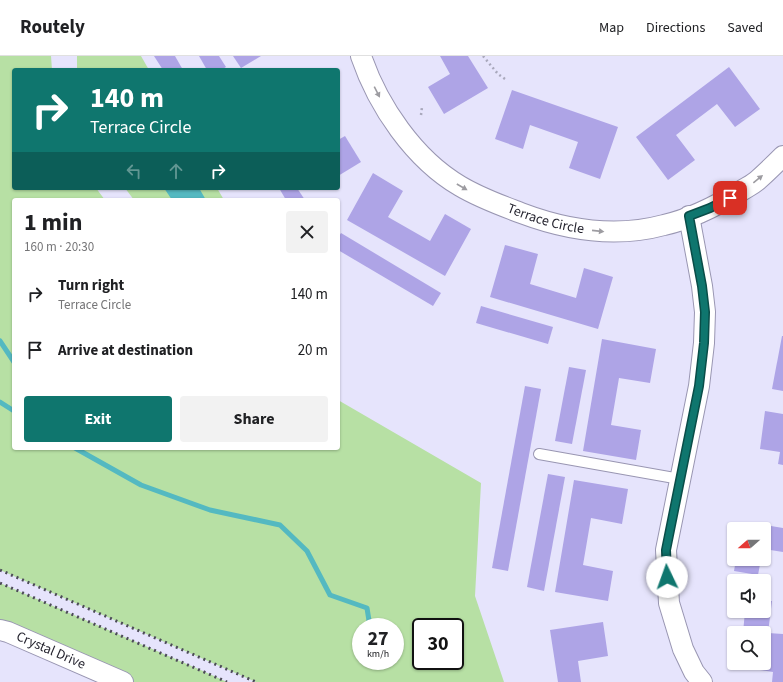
<!DOCTYPE html>
<meta charset="utf-8">
<style>
body{margin:0;font-family:"Source Sans 3",sans-serif;background:#f2f2f2;color:#202124;height:100vh;display:flex;flex-direction:column;font-size:15px;white-space:nowrap}
*{box-sizing:border-box;margin:0}
p{font-size:13px;color:#757577}
.icon{flex:none;width:22px;height:22px;fill:none;stroke:currentColor;stroke-width:2;stroke-linecap:round;stroke-linejoin:round}
.map{position:relative;flex:1;overflow:hidden}
.details{position:absolute;left:12px;top:142px;width:328px;height:252px;display:flex;flex-direction:column;background:#fff;border-radius:4px;box-shadow:0 1px 3px #0004}
.details>*{flex:none}
.guide{position:absolute;left:12px;top:12px;width:328px;height:122px;border-radius:4px;box-shadow:0 1px 3px #0004;background:#0f766e;color:#fff;overflow:hidden}
.needle{width:26px;rotate:250deg}
.buttons{position:absolute;left:727px;top:466px;display:grid;gap:8px}
.buttons a{display:grid;place-items:center;width:44px;height:44px;border-radius:4px;background:#fff;box-shadow:0 1px 3px #0004;font-size:20px}
.speed{position:absolute;left:352px;top:562px;display:flex;gap:8px;font-size:20px;font-weight:700;text-align:center}
.speed>*{display:grid;place-content:center;width:52px;height:52px;border-radius:50%;background:#fff;box-shadow:0 1px 3px #0004;line-height:1}
.speed small{font-size:10px;font-weight:400}
.speed .limit{border:2px solid #111;border-radius:6px;background:#fff;color:#111}
.pin{position:absolute;display:grid;place-items:center;width:34px;height:34px;color:#fff;margin:-17px;border-radius:8px;box-shadow:0 2px 6px #0006}
.me{position:absolute;width:44px;margin:-22px;rotate:357deg;stroke-linejoin:round;filter:drop-shadow(0 0 3px #0008)}
.turn{display:flex;align-items:center;gap:14px;height:84px;padding:0 12px;font-size:18px}
.turn .icon{width:52px;height:52px;stroke-width:2.5}
.turn b{display:block;font-size:28px;line-height:34px}
.lanes{display:flex;align-items:center;height:38px;padding:0 12px;background:#0003;justify-content:center;gap:20px;direction:ltr}
.lanes .off{opacity:.35}
.round{display:grid;place-items:center;flex:none;width:42px;height:42px;border-radius:4px;background:#f2f2f2}
.headline{display:flex;align-items:center;justify-content:space-between;height:68px;padding:0 12px}
h1{font-size:24px;font-weight:700;line-height:30px}
.button{display:flex;gap:8px;margin-top:auto;padding:8px 12px}
.button a{flex:1;height:46px;border-radius:4px;background:#0f766e;color:#fff;font-size:16px;font-weight:700;line-height:46px;text-align:center}
.button a+a{background:#f2f2f2;color:#202124}
ul{padding:0;list-style:none}
li{display:flex;align-items:center;gap:12px;height:56px;padding:0 12px}
li div{flex:1}
li b{display:block;font-size:15px}
li em{font-style:normal}
header{display:flex;align-items:center;gap:24px;box-sizing:border-box;height:56px;padding:0 20px;background:#fff;border-bottom:1px solid #e0e0e0}
header strong{font-size:19px}
nav{display:flex;gap:22px;margin-inline-start:auto;font-size:14px}
.map>svg:first-child{display:block}
</style>
<header>
<strong>Routely</strong>
<nav><a>Map</a><a>Directions</a><a>Saved</a></nav>
</header>
<div class="map">
<svg width="783" height="626" viewBox="0 0 783 626">
<rect width="100%" height="100%" fill="#e6e4fc"/>
<g fill="#b7e0a4" fill-rule="evenodd">
<path d="M0 0H51L52 14H14V132H96L105 144H14V392H338V344L481 427 475 540 504 626H256L0 514ZM361 571H395V605H361ZM421 571H455V605H421Z"/>
<polygon points="77,0 141,0 149,14 77,14"/>
<polygon points="125,132 217,132 224,144 134,144"/>
<polygon points="0,527 203,615 227,626 123,626 0,574"/>
</g>
<polygon fill="#54b9c1" points="164,132 199,132 206,144 172,144"/>
<g fill="none" stroke-linecap="round" stroke-linejoin="round">
<g stroke="#54b9c1" stroke-width="5">
<polyline points="0,285 14,306"/>
<polyline points="0,346 14,355"/>
<polyline points="75,392 141,429 210,454 280,469 307,495 330,539 367,552 370,571"/>
</g>
</g>
<g fill="#aea4e6">
<polygon points="154,0 175,0 183,14 163,14"/>
<polygon points="199,0 219,0 226,11 221,14 207,14"/>
<polygon points="233,0 261,0 241,12"/>
<polygon points="440,0 468,0 488,32 444,58 428,31 450,18"/>
<polygon points="729,11 760,53 735,71 717,48 676,79 695,104 668,124 636,81"/>
<polygon points="512,34 618,71 600,123 569,112 578,86 530,69 523,93 495,83"/>
<polygon points="345,80 361,106 338,120 338,84"/>
<polygon points="373,117 403,135 388,161 430,185 445,158 471,173 445,220 347,164"/>
<polygon points="279,132 297,132 305,144 286,144"/>
<polygon points="341,177 441,237 433,250 338,194 338,182"/>
<polygon points="505,189 538,198 530,228 576,242 584,212 613,221 598,273 490,241"/>
<polygon points="481,250 553,271 548,288 476,267"/>
<polygon points="782,280 783,280 783,335 772,333"/>
<polygon points="602,283 656,293 650,327 619,322 611,369 641,374 636,404 583,395"/>
<polygon points="569,311 586,314 572,388 555,385"/>
<polygon points="525,330 541,333 508,515 492,512"/>
<polygon points="765,355 783,358 783,409 778,408 780,396 760,393"/>
<polygon points="548,418 565,421 544,535 527,531"/>
<polygon points="574,424 628,433 622,468 591,462 583,509 613,515 608,545 555,536"/>
<polygon points="765,469 783,472 783,496 764,493"/>
<polygon points="736,503 761,503 758,519 734,515"/>
<polygon points="764,545 772,545 768,577 783,578 783,626 772,626 773,616 760,614 761,607 764,607 764,577 743,577 745,555 764,555"/>
<polygon points="603,566 608,600 578,605 581,626 558,626 550,574"/>
</g>
<g fill="none" stroke-linecap="round" stroke-linejoin="round">
<g stroke="#9996b2" stroke-width="12">
<polyline id="lane" points="539,398 680,423"/>
</g>
<g stroke="#9996b2" stroke-width="22">
<g id="street">
<path id="s1" d="M361 0C378 50 414 103 460 130 480 142 500 149 521 157 566 174 616 182 664 169 691 163 718 149 741 135 747 131 754 128 759 123 767 116 775 108 783 100"/>
<polyline points="689,160 702,230 705,256 704,287 699,330 666,494 669,547 683,593 694,616 702,626"/>
<path id="s2" d="M0 574 8 576 123 626"/>
</g>
</g>
<g stroke="#a9a8bc" stroke-width="2.5" stroke-dasharray="2 3" stroke-linecap="butt">
<polyline points="483,0 498,18 505,23"/>
<polyline points="421,59 422,51"/>
</g>
<use href="#lane" stroke="#fff" stroke-width="10"/>
<use href="#street" stroke="#fff" stroke-width="20"/>
<g stroke="#4c4a58" stroke-width="3" stroke-dasharray="2 4" stroke-linecap="butt">
<polyline points="0,514 256,626"/>
<polyline points="0,527 227,626"/>
</g>
</g>
<defs><path id="oneway-solid" d="M-6-.8H1V-3.2L6.5 0L1 3.2V.8H-6Z"/></defs>
<g fill="#9d9ca1">
<use href="#oneway-solid" transform="translate(377 36) rotate(63)"/>
<use href="#oneway-solid" transform="translate(758 123) rotate(-39)"/>
<use href="#oneway-solid" transform="translate(462 131) rotate(30)"/>
<use href="#oneway-solid" transform="translate(598 175) rotate(6)"/>
</g>
<g fill="none" stroke-linecap="round" stroke-linejoin="round">
<g stroke="#0a4d48" stroke-width="10">
<polyline id="route" points="667,521 666,494 699,330 704,287 705,256 702,230 689,160 710,152 730,142"/>
</g>
<use href="#route" stroke="#0f766e" stroke-width="7"/>
</g>
<g text-anchor="middle" dominant-baseline="central" stroke-width="3" stroke-linejoin="round" paint-order="stroke">
<g font-size="14" fill="#25242f" stroke="#fff">
<text stroke="none"><textPath href="#s1" startOffset="259">Terrace Circle</textPath></text>
<text stroke="none"><textPath href="#s2" startOffset="55">Crystal Drive</textPath></text>
</g>
</g>
</svg>
<div class="buttons">
<a><svg class="needle" viewBox="-14 -14 28 28"><path d="M0-13l5 13h-10z" fill="#e53935"/><path d="M0 13l5-13h-10z" fill="#757577"/></svg></a>
<a><svg class="icon" aria-label="sound" viewBox="0 0 24 24"><path d="M4 9h4l5-4v14l-5-4H4zM17 9q2 3 0 6"/></svg></a>
<a><svg class="icon" aria-label="search" viewBox="0 0 24 24"><circle cx="10" cy="10" r="6"/><path d="M15 15l6 6"/></svg></a>
</div>
<div class="speed"><div>27<small>km/h</small></div><div class="limit">30</div></div>
<div class="pin" style="left:730px;top:142px;background:#d93025"><svg class="icon" aria-label="arrive" viewBox="0 0 24 24"><path d="M6 21V4h12l-3 4 3 4H6"/></svg></div>
<svg class="me" style="left:667px;top:521px" viewBox="-20 -20 40 40"><circle r="19" fill="#fff"/><path d="M0-13L10 11 0 6-10 11z" fill="#0f766e"/></svg>
<div class="guide">
<div class="turn"><svg class="icon" aria-label="right" viewBox="0 0 24 24"><path d="M7 20v-9h11M14 6l5 5-5 5"/></svg><div><b>140 m</b>Terrace Circle</div></div>
<div class="lanes"><svg class="icon off" aria-label="left" viewBox="0 0 24 24"><path d="M17 20v-9H6M10 6l-5 5 5 5"/></svg><svg class="icon off" aria-label="ahead" viewBox="0 0 24 24"><path d="M12 20V5M6 11l6-6 6 6"/></svg><svg class="icon" aria-label="right" viewBox="0 0 24 24"><path d="M7 20v-9h11M14 6l5 5-5 5"/></svg></div>
</div>
<section class="details">
<div class="headline"><div><h1>1 min</h1><p>160 m · 20:30</p></div><a class="round"><svg class="icon" aria-label="close" viewBox="0 0 24 24"><path d="M6 6l12 12M18 6L6 18"/></svg></a></div>
<ul>
<li><svg class="icon" aria-label="right" viewBox="0 0 24 24"><path d="M7 20v-9h11M14 6l5 5-5 5"/></svg><div><b>Turn right</b><p>Terrace Circle</p></div><em>140 m</em></li>
<li><svg class="icon" aria-label="arrive" viewBox="0 0 24 24"><path d="M6 21V4h12l-3 4 3 4H6"/></svg><div><b>Arrive at destination</b></div><em>20 m</em></li>
</ul>
<div class="button"><a>Exit</a><a>Share</a></div>
</section>
</div>
